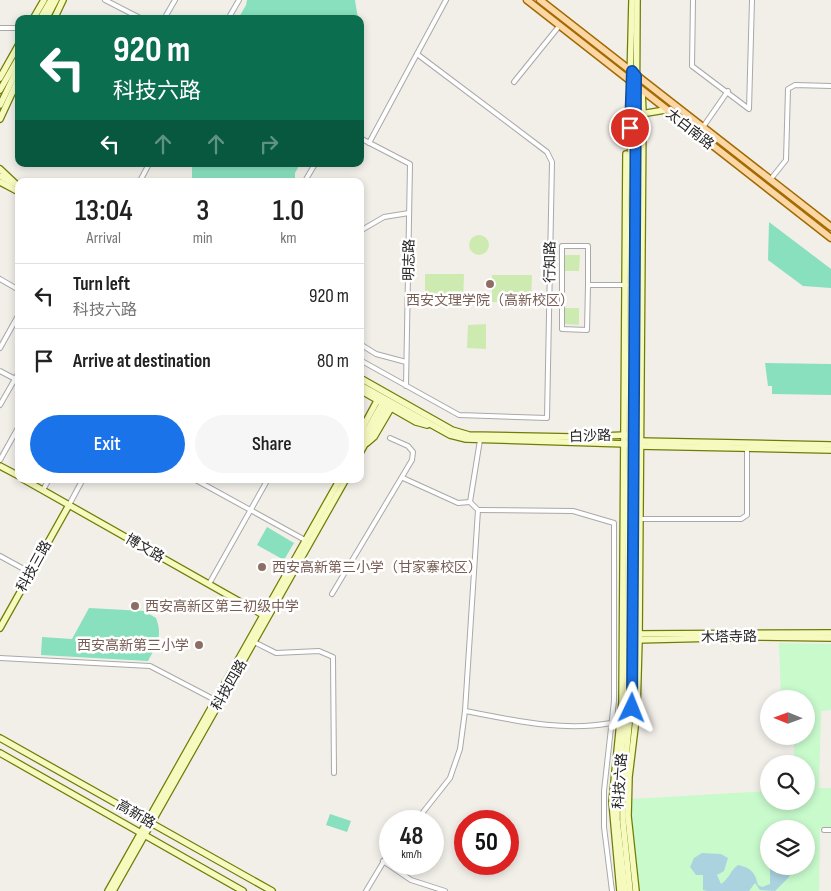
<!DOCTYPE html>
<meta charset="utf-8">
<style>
body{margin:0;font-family:"Sofia Sans Condensed","Noto Sans SC",sans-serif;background:#f6f6f6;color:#222;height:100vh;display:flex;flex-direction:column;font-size:19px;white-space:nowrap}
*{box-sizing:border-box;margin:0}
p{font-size:16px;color:#767676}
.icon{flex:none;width:28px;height:28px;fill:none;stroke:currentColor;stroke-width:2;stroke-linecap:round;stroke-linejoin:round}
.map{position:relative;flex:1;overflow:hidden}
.sheet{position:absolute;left:15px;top:178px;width:349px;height:305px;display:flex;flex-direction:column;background:#fff;border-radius:10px;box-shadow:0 2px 8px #0003}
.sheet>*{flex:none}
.hud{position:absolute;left:15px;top:15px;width:349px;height:152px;border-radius:10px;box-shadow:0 2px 8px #0003;background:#0b6e4f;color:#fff;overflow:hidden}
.needle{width:32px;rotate:271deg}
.tools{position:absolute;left:760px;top:690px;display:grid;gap:10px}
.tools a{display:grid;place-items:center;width:55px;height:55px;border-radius:50%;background:#fff;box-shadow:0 2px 8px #0003;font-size:25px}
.speed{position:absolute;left:379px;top:810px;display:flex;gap:10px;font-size:25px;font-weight:700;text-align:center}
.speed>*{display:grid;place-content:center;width:65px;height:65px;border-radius:50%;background:#fff;box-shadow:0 2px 8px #0003;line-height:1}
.speed small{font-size:12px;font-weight:400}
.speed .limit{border:8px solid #d22;background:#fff;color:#111}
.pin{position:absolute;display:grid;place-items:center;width:42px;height:42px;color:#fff;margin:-21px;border:2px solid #fff;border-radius:50%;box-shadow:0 1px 5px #0007}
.me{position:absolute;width:55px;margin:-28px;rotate:2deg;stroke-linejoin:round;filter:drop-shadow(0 0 4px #0008)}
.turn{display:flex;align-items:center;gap:18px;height:105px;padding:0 15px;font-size:22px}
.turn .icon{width:65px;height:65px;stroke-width:2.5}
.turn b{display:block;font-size:35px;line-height:42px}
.lanes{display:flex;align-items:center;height:48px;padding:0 15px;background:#0003;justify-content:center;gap:25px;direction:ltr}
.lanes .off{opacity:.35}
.eta{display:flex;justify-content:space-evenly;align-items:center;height:85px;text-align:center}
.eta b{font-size:30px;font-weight:600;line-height:35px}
.action{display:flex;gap:10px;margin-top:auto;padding:10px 15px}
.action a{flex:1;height:58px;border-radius:30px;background:#1a73e8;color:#fff;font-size:20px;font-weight:600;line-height:58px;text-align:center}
.action a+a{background:#f6f6f6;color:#222}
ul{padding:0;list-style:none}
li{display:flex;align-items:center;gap:15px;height:65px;padding:0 15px;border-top:1px solid #e0e0e0}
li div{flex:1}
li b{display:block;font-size:19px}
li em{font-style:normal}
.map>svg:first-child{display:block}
</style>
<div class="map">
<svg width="831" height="891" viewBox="0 0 831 891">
<rect width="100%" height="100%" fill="#f2efe9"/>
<g fill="#cdebb0">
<circle cx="479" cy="245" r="10"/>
<polygon points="564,255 580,255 579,271 564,271"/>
<polygon points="425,274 464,274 463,302 425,300"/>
<polygon points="492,275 532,275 531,303 492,302"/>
<polygon points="564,308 579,308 579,325 564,324"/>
<polygon points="486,324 486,349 467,348 468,325"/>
</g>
<path fill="#c8facc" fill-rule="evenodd" d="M779 643 831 644V710L821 711 819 788H831V827L820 828 819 891H637L630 823 631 799 769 791V801H806V764H794V736H806V699H781ZM769 829H806V866H769Z"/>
<g fill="#88e0be">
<polygon points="247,0 355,0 358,19 238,19 246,5"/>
<polygon points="192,164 300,164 295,173 295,181 192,181"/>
<polygon points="769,222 831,269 831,288 803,286 768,260"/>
<polygon points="765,363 831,364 831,395 772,394 772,386 768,386"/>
<polygon points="267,527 294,543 284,560 257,545"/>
<path d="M89 608 144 611 156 618C163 636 157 645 148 661L41 655 42 637 72 639Z"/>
<polygon points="330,814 351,821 347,832 326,825"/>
</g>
<path fill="#aad3df" d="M702 853 721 854 728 858 724 871 717 875 721 884C729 879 730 871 738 865 751 868 755 872 758 885L762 887 770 884V866H793L789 877 775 891 760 890 755 883 749 891H707L703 890V875H696L690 867 694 858Z"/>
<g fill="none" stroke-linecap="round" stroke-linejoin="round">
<g stroke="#a9a9a9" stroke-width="6">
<g id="street">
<polyline points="105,0 142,19"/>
<polyline points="693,0 692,66 749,109 752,0"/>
<polyline points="164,19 175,0"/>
<polyline points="228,19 239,0"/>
<polyline points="0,28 19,28"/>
<polyline points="514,82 560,25"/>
<polyline points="703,127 728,91"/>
<polyline points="360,138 410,164 406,386"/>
<polyline points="369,143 446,0"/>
<polyline points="770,180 786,160 788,89 795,85 831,86"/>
<polyline points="140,181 149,164"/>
<polyline points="305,181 315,164"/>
<polyline points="360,231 384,217 409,213"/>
<polyline points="0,279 19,290"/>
<polyline points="588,285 587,330 562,329 562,246 588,246 588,285 626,285"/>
<polyline points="360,344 376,354 406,362"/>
<polyline points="0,348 19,314"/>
<polyline points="360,360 459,415 547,418 552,162 547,152 417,54"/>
<polyline points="0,371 19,381"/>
<polyline points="0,405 19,372"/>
<polyline points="0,460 19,426"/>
<polyline points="403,478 458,503 470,502"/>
<polyline points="194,479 305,540"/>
<polyline points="43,490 49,479"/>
<polyline points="69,505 83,479"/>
<polyline points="478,510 573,511 614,523 614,701 604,791 604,827 612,891"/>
<polyline points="639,519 741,519 747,515 747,449"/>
<polyline points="0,556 31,573"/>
<polyline points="209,584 268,479"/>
<polyline points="332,594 412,460 413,452 408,446 390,438"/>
<polyline points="254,642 276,653 319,651 333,657 334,773"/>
<polyline points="0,658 150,666 217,701"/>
<path d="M465 711C513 720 562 732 611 723"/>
<polyline points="416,821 450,778 460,749 465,711 478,510 470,502 480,440"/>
<polyline points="824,830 831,830"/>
<polyline points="383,861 411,880 445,891"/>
<polyline points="366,891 390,851"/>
</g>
</g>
<g stroke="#707d05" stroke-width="8">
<g id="secondary">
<polyline points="33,19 44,0"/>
<polyline points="40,19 51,0"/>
<polyline points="46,19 56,0"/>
<polyline points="54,19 63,0"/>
<polyline points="0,78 19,44"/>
<polyline points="0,90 19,57"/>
<polyline points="0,105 19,66"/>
<polyline points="641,114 665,110"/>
<polyline points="0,119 19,78"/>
<polyline points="0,169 19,187"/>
<polyline points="0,176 13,183"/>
<polyline points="0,182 19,192"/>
<polyline points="360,378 452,430 469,435 573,437 627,435"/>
<polyline points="360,385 450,435 466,439 627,444"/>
<polyline points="360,390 416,422 427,425"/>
<polyline points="363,435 364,425 377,401"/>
<polyline points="638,441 831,445"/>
<polyline points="360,443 383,402"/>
<polyline points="367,443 374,437 391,408"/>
<polyline points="638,446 831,450"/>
<polyline points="360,453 388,403"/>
<polyline points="0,466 19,476"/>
<polyline points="23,479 265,616"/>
<polyline points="0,628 69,505"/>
<polyline points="636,634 831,633"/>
<polyline points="635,640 759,637 831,638"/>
<polyline points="0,738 272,891"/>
<polyline points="0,753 243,891"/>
<polyline points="108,891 340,479"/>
<polyline points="113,891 346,479"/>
<polyline points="620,891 612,802 622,702 626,154"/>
<polyline points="625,891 617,820 617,789 627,701 631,202 630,82 632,0"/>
<polyline points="630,891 623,822 623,788 633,682 637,0"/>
<polyline points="636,891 628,816 629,777 637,711 639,639 643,113 642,92"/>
</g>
</g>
<g stroke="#a06b00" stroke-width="9">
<g id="primary">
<polyline points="527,0 831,238"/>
<polyline points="540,0 831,227"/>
</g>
</g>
<use href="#street" stroke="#fff" stroke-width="4"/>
<use href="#secondary" stroke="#f7fabf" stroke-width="5.5"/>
<use href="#primary" stroke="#fcd6a4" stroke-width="6"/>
</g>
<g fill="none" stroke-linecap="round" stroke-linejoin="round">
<g stroke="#114b97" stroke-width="12">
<polyline id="route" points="630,128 632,71 636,76 632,708"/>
</g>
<use href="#route" stroke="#1a73e8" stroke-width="9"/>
</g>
<g fill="#8d6e63" stroke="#fff" stroke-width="2">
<circle cx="490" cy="284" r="5"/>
<circle cx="262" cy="567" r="5"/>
<circle cx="135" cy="606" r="5"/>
<circle cx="199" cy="645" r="5"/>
</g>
<g text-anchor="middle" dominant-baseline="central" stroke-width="5" stroke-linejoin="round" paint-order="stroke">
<g font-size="14" fill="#222" stroke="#fff">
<text transform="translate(690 129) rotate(38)">太白南路</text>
<text transform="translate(409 260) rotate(-89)">明志路</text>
<text transform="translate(550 262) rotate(-89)">行知路</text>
<text transform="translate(590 436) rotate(-2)">白沙路</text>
<text transform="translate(145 548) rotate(30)">博文路</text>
<text transform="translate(34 566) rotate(-61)">科技三路</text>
<text transform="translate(729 637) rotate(-1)">木塔寺路</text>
<text transform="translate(229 685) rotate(-60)">科技四路</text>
<text transform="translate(620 781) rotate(-86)">科技六路</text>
<text transform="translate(136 814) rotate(30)">高新路</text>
</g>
<g font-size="14" fill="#785e54" stroke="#fff" text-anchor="start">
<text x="490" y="300" text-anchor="middle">西安文理学院（高新校区）</text>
<text x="272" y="567">西安高新第三小学（甘家寨校区）</text>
<text x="145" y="606">西安高新区第三初级中学</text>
<text x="189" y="645" text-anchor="end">西安高新第三小学</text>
</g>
</g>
</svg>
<div class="tools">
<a><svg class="needle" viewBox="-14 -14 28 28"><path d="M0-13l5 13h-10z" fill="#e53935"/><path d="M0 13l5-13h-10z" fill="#767676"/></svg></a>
<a><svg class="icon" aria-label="search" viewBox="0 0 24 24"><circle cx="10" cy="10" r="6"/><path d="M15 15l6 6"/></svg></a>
<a><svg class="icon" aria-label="layers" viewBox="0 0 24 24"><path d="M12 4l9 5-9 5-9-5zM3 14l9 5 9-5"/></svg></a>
</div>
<div class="speed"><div>48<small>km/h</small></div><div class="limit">50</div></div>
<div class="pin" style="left:630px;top:128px;background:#d93025"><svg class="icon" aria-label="arrive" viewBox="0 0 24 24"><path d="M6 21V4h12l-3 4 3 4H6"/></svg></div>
<svg class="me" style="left:632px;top:708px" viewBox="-20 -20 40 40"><path d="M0-17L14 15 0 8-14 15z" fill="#1a73e8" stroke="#fff" stroke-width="4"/></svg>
<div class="hud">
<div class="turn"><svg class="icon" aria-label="left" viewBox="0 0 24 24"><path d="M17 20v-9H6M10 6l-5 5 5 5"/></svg><div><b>920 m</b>科技六路</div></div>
<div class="lanes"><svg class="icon" aria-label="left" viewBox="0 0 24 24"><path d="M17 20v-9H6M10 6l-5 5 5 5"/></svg><svg class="icon off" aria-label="ahead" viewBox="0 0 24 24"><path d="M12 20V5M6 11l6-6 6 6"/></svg><svg class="icon off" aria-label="ahead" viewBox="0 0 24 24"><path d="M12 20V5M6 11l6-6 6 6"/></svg><svg class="icon off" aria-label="right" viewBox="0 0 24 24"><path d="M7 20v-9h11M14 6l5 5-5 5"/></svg></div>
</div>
<section class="sheet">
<div class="eta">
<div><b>13:04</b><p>Arrival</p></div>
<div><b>3</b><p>min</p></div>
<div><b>1.0</b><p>km</p></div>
</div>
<ul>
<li><svg class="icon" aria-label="left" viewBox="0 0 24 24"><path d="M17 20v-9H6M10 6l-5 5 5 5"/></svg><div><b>Turn left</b><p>科技六路</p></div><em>920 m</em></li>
<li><svg class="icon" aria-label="arrive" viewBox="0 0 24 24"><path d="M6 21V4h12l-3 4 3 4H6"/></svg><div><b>Arrive at destination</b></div><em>80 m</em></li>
</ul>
<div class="action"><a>Exit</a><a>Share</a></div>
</section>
</div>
